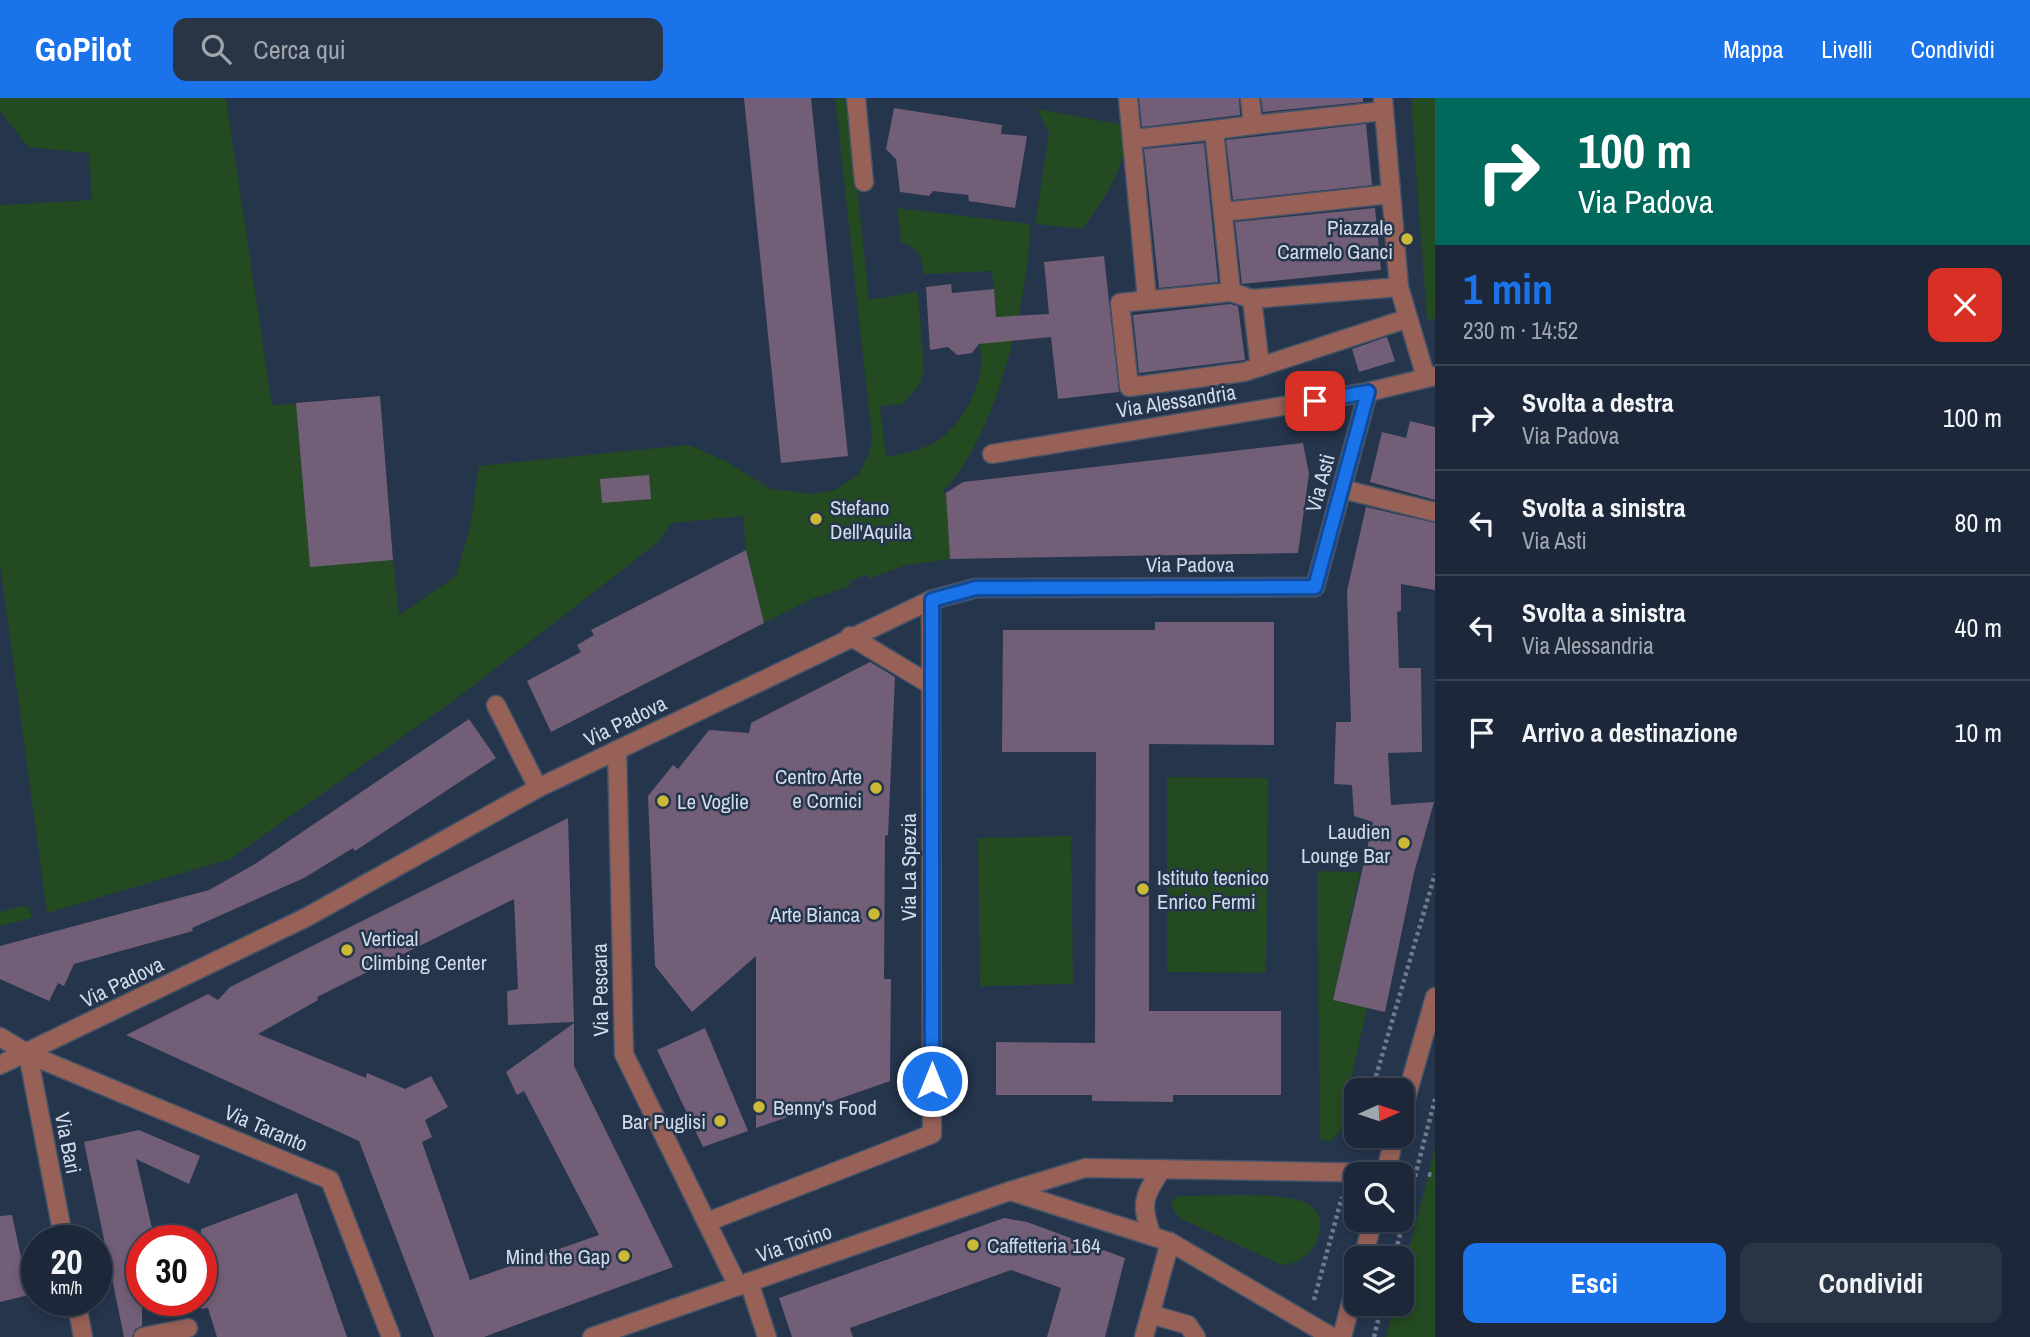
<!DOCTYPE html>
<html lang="it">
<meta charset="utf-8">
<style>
body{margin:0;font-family:"Archivo Narrow",sans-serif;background:#293444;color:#f1f3f6;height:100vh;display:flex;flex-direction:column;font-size:26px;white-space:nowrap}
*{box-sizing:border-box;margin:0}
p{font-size:23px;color:#a0a6ae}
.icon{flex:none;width:38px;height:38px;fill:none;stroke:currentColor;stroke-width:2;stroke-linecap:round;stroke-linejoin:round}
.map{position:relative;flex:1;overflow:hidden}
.drawer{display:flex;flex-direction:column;background:#1c2839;width:595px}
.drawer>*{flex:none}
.guide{background:#00695c;color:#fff;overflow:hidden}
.needle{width:46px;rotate:87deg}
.controls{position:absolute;left:1344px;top:980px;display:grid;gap:14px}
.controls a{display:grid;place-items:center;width:70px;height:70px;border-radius:14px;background:#1c2839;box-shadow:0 4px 10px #0003,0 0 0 2px #3a4453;font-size:35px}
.speed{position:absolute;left:21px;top:1127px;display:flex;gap:14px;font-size:35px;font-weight:700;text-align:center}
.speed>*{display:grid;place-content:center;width:91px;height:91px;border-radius:50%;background:#1c2839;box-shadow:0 4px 10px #0003,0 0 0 2px #3a4453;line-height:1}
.speed small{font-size:18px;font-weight:400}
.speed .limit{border:10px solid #d22;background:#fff;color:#111}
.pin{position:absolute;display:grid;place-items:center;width:60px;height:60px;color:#fff;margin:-30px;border-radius:14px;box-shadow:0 4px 10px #0006}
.me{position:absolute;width:77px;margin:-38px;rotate:0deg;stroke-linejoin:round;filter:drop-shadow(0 0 5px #0008)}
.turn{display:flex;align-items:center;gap:24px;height:147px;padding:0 28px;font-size:32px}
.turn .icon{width:91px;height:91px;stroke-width:2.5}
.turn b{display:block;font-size:49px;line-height:60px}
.round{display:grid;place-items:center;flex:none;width:74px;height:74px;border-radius:14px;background:#293444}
.summary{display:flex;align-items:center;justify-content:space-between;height:119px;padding:0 28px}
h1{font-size:42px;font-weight:700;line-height:52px;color:#1a73e8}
.cta{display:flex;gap:14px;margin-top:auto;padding:14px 28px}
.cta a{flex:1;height:80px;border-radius:14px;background:#1a73e8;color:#fff;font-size:28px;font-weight:700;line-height:80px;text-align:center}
.cta a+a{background:#293444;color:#f1f3f6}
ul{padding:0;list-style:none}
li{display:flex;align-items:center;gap:21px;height:105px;padding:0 28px;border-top:2px solid #3a4453}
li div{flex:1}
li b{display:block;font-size:26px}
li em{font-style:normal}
header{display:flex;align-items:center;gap:42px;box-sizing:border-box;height:98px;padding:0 35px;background:#1a73e8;color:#fff}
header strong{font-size:33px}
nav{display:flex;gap:38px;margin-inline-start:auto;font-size:24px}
.search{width:490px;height:63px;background:#293444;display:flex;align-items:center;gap:18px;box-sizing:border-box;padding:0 24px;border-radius:14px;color:#a0a6ae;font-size:26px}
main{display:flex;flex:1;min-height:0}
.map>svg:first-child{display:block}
</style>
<header>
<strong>GoPilot</strong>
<div class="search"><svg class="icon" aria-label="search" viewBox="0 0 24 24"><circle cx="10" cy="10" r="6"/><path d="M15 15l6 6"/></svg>Cerca qui</div>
<nav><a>Mappa</a><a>Livelli</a><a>Condividi</a></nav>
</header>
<main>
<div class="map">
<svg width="1435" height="1239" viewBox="0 0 1435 1239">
<rect width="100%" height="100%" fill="#25354c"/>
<g fill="#244a21">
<path d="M0 0H226L272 307 296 306 310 468 393 462 399 517 456 478 470 429 479 368 689 347 727 364 771 391 814 396 835 392 858 377 869 356 872 341 835 0H848L869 202 918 194 924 273 921 284 903 306 880 308 886 359C904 356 923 352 938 342 965 325 989 276 979 246L1001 219H996L992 173 924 176C922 159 919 150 901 144L897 110 1030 126C1029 200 996 343 941 395H946L950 461 906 467 868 481 867 476 850 483V488L812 501 764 525 746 452 743 418 672 425 657 445 456 601 230 761 47 815 0 466V107L92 102 89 55 28 49 0 13Z"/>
<polygon points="1411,0 1435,0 1435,221 1427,222"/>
<path d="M1037 11 1123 27C1132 66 1103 100 1083 131L1035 126 1049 35Z"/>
<polygon points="1167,679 1268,680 1266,875 1167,874"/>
<polygon points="1071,738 1073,886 980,888 978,740"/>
<polygon points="1317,773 1360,774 1333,902 1367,910 1344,1013 1348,1023 1331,1043 1321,1042 1320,1038"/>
<polygon points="22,808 29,810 32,820 0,828 0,814"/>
<polygon points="1435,1051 1435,1239 1386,1239 1395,1206 1402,1206 1402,1178"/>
<path d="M1179 1098C1212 1098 1267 1094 1298 1102 1338 1111 1319 1165 1282 1167L1179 1120 1171 1107 1173 1101Z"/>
</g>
<g fill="#725e77">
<polygon points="744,0 811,0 848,358 781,365"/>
<polygon points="1139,0 1239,0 1240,17 1142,29"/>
<polygon points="1261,0 1363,0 1363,4 1263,14"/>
<polygon points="894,10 1002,27 1001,36 1027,38 1015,110 969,103 968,97 933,93 929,98 900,94 896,61 886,51"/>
<polygon points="1366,26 1372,87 1233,102 1226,42"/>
<polygon points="1204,45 1218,184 1159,190 1144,51"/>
<polygon points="1375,110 1381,172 1242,186 1235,124"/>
<polygon points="1104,158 1119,294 1058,301 1051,239 979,246 972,255 957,257 948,249 930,252 926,189 951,186 952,195 994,191 996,219 1049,216 1044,164"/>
<polygon points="1230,206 1238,208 1245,262 1139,275 1133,217"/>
<polygon points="1387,239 1395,263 1359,274 1352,251"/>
<polygon points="380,298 393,462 310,469 296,305"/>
<polygon points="1410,323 1435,329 1435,402 1370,384 1382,334 1406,340"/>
<polygon points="1303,345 1309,376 1298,455 950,461 946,395 963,384"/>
<polygon points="649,377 651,401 602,405 600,381"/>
<polygon points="1366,409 1435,425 1435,492 1401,486 1401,513 1397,514 1399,570 1421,570 1422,654 1388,655 1391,707 1434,704 1414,775 1385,914 1333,902 1373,724 1354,718 1352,687 1334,686 1336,624 1351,624 1347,493"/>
<polygon points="746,452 764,525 551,634 527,583 581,554 577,547 594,537 591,532"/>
<polygon points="1155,524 1274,524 1274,647 1149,646 1149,913 1281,913 1281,997 1173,997 1173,1004 1092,1003 1092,997 996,997 996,944 1095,945 1096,654 1002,654 1003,532 1155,532"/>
<polygon points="870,564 895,579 888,737 885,738 884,881 891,881 890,983 756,1030 756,858 692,914 655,868 648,698 673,667 678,671 709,632 749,635 751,625"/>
<polygon points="469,621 496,660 355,753 353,750 304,780 192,830 193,833 74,866 64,888 58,885 49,903 0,881 0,848 209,792 255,766"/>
<polygon points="568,720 574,924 508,927 507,893 518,891 514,801 317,899 318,902 258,936 366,980 367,975 405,991 431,978 448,1009 425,1022 432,1039 422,1044 470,1182 599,1137 524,993 517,997 506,974 574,925 574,968 673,1169 484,1239 434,1239 359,1043 126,937 208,896 218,902 230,889"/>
<polygon points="705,930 748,1033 703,1049 657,952"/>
<polygon points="139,1032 200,1058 189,1086 136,1061 155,1143 142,1143 142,1228 135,1231 132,1239 124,1239 84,1044"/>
<polygon points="297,1095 347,1239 217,1239 208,1210 201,1211 201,1131"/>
<polygon points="12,1117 29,1197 0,1204 0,1118"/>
<polygon points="1004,1120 1027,1124 1125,1160 1105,1239 1047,1239 1061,1190 1011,1172 850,1230 853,1239 792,1239 779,1200"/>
</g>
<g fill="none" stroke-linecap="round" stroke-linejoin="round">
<g stroke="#445368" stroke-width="21">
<g id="minor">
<polyline points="856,0 864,84"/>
<polyline points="1128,0 1147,201"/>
<polyline points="1250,0 1253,27 1214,32 1231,194 1252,201 1399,189 1426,280"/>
<polyline points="1383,0 1399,189"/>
<polyline points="1253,27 1384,13"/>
<polyline points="1133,41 1214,32"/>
<polyline points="1223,114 1391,96"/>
<polyline points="1231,194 1120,205 1129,289 1244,274 1406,221"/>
<polyline points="1252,201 1260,269"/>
<polyline points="992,356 1368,294 1435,278"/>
<polyline points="1342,391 1435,414"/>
<polyline points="850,538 931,587"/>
<polyline points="496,607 538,690"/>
<polyline points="617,652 624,956 738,1188"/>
<polyline points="0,939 28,956 330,1082 391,1239"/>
<polyline points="28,956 64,1143"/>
<polyline points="0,967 305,820 538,690 931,502 976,490 1315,489 1368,294"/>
<polyline points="1402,1014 1435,899"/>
<polyline points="1385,1076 1395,1038"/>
<polyline points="1010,1093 1170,1144 1332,1239"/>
<polyline points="707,1124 932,1036 931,502"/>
<path d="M1152 1138C1140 1107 1143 1098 1162 1071"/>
<polyline points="1363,1160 1373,1122"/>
<polyline points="749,1184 767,1239"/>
<polyline points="76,1202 83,1239"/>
<polyline points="1150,1216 1188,1227 1196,1239"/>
<polyline points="143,1239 188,1230"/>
<polyline points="592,1239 1010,1093 1085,1070 1385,1075"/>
<polyline points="1144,1239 1170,1144"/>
<polyline points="1342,1239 1356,1185"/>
</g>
</g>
<g stroke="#6d7b8e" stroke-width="4.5" stroke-dasharray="3.5 3.5" stroke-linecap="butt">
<polyline points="1372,992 1435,776"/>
<polyline points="1355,1050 1359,1038"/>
<polyline points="1428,1076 1435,1078"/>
<polyline points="1394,1160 1435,1001"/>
<polyline points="1314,1202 1342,1099"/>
<polyline points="1374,1239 1382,1206"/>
</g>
<use href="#minor" stroke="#976157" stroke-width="18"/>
</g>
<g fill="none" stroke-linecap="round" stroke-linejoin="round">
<g stroke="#114b97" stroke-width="18">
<polyline id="route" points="932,983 932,502 976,490 1315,489 1368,294 1315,303"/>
</g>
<use href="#route" stroke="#1a73e8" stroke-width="12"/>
</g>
<g fill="#ccb938" stroke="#25354c" stroke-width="2.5">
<circle cx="1407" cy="141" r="7"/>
<circle cx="816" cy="421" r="7"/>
<circle cx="876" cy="690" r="7"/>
<circle cx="663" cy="703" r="7"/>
<circle cx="1404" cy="745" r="7"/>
<circle cx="1143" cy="791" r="7"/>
<circle cx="874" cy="816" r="7"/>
<circle cx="347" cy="852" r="7"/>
<circle cx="759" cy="1009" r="7"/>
<circle cx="720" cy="1023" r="7"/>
<circle cx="973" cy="1147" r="7"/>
<circle cx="624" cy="1158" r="7"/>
</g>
<g text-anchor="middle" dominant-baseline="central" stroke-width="5" stroke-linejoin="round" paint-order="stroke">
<g font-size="21" fill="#d1dbe9" stroke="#25354c" text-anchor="end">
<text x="1393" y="129">Piazzale<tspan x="1393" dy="24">Carmelo Ganci</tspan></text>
<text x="830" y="409" text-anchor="start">Stefano<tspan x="830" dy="24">Dell'Aquila</tspan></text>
<text x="862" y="678">Centro Arte<tspan x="862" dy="24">e Cornici</tspan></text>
<text x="677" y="703" text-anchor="start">Le Voglie</text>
<text x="1390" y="733">Laudien<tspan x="1390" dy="24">Lounge Bar</tspan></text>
<text x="1157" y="779" text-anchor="start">Istituto tecnico<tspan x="1157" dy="24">Enrico Fermi</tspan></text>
<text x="860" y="816">Arte Bianca</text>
<text x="361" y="840" text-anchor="start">Vertical<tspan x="361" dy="24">Climbing Center</tspan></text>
<text x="773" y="1009" text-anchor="start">Benny's Food</text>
<text x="706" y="1023">Bar Puglisi</text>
<text x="987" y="1147" text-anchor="start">Caffetteria 164</text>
<text x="610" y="1158">Mind the Gap</text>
</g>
<g font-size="21" fill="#d1dbe9" stroke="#25354c">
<text transform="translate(1176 303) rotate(-9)">Via Alessandria</text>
<text transform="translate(1320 385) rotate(-75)">Via Asti</text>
<text x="1190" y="466">Via Padova</text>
<text transform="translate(625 623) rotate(-26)">Via Padova</text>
<text transform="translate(908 769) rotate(-90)">Via La Spezia</text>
<text transform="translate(122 884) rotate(-26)">Via Padova</text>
<text transform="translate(600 892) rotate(-91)">Via Pescara</text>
<text transform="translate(266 1030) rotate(23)">Via Taranto</text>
<text transform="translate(68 1045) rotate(79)">Via Bari</text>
<text transform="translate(794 1145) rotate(-19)">Via Torino</text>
</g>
</g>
</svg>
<div class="controls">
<a><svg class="needle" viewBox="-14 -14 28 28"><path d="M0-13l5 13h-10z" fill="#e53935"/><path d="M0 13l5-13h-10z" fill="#a0a6ae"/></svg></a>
<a><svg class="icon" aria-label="search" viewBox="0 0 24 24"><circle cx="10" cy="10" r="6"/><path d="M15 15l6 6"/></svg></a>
<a><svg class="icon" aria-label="layers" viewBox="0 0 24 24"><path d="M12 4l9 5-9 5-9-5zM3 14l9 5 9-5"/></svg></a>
</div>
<div class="speed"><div>20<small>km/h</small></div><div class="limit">30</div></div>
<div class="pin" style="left:1315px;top:303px;background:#d93025"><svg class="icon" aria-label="arrive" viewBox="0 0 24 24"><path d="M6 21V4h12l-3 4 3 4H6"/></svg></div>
<svg class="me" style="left:932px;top:983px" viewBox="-20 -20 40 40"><circle r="17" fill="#1a73e8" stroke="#fff" stroke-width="3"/><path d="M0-11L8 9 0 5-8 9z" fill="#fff"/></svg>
</div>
<section class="drawer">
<div class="guide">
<div class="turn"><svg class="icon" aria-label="right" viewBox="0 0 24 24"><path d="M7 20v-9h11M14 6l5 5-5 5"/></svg><div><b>100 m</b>Via Padova</div></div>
</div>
<div class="summary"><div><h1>1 min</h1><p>230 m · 14:52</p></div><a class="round" style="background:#d93025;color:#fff"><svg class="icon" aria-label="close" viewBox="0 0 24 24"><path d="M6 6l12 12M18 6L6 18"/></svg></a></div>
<ul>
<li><svg class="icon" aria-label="right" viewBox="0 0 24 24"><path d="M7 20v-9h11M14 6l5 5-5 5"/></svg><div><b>Svolta a destra</b><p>Via Padova</p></div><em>100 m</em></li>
<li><svg class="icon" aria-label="left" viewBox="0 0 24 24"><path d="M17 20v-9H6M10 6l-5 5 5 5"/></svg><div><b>Svolta a sinistra</b><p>Via Asti</p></div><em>80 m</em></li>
<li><svg class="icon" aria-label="left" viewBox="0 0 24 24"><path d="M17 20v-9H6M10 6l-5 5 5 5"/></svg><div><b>Svolta a sinistra</b><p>Via Alessandria</p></div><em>40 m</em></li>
<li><svg class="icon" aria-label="arrive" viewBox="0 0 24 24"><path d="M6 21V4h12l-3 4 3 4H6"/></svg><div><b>Arrivo a destinazione</b></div><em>10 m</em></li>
</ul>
<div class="cta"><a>Esci</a><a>Condividi</a></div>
</section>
</main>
